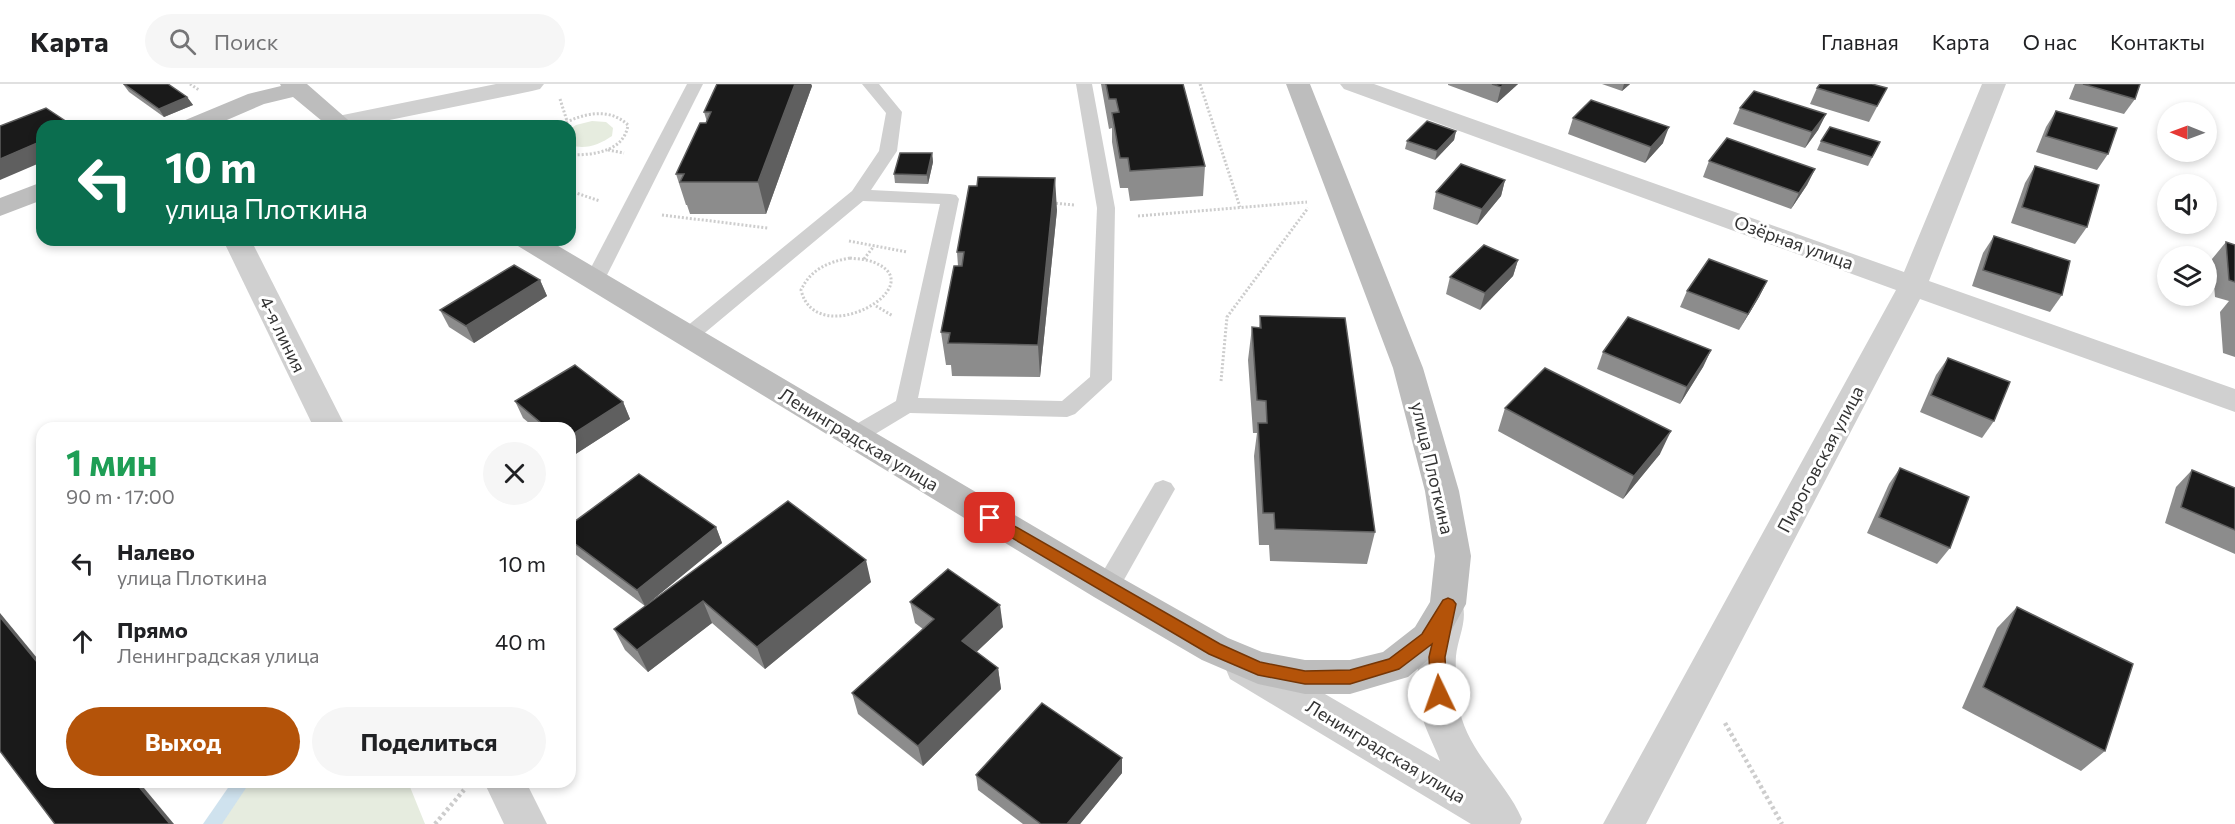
<!DOCTYPE html>
<html lang="ru">
<meta charset="utf-8">
<style>
body{margin:0;font-family:Commissioner,sans-serif;background:#f6f6f6;color:#202124;height:100vh;display:flex;flex-direction:column;font-size:22px;white-space:nowrap}
*{box-sizing:border-box;margin:0}
p{font-size:20px;color:#757577}
.icon{flex:none;width:33px;height:33px;fill:none;stroke:currentColor;stroke-width:2;stroke-linecap:round;stroke-linejoin:round}
.map{position:relative;flex:1;overflow:hidden}
.drawer{position:absolute;left:36px;top:338px;width:540px;height:366px;display:flex;flex-direction:column;background:#fff;border-radius:18px;box-shadow:0 3px 9px #0003}
.drawer>*{flex:none}
.top-card{position:absolute;left:36px;top:36px;width:540px;height:126px;border-radius:18px;box-shadow:0 3px 9px #0003;background:#0b6e4f;color:#fff;overflow:hidden}
.needle{width:39px;rotate:271deg}
.controls{position:absolute;left:2157px;top:18px;display:grid;gap:12px}
.controls a{display:grid;place-items:center;width:60px;height:60px;border-radius:50%;background:#fff;box-shadow:0 3px 9px #0003;font-size:30px}
.pin{position:absolute;display:grid;place-items:center;width:51px;height:51px;color:#fff;margin:-26px;border-radius:12px;box-shadow:0 3px 9px #0006}
.me{position:absolute;width:66px;margin:-33px;rotate:357deg;stroke-linejoin:round;filter:drop-shadow(0 0 4px #0008)}
.turn{display:flex;align-items:center;gap:21px;height:126px;padding:0 30px;font-size:27px}
.turn .icon{width:78px;height:78px;stroke-width:2.5}
.turn b{display:block;font-size:42px;line-height:51px}
.round{display:grid;place-items:center;flex:none;width:63px;height:63px;border-radius:32px;background:#f6f6f6}
.overview{display:flex;align-items:center;justify-content:space-between;height:102px;padding:0 30px}
h1{font-size:36px;font-weight:700;line-height:45px;color:#1e9e55}
.cta{display:flex;gap:12px;margin-top:auto;padding:12px 30px}
.cta a{flex:1;height:69px;border-radius:36px;background:#b45309;color:#fff;font-size:24px;font-weight:700;line-height:69px;text-align:center}
.cta a+a{background:#f6f6f6;color:#202124}
ul{padding:0;list-style:none}
li{display:flex;align-items:center;gap:18px;height:78px;padding:0 30px}
li div{flex:1}
li b{display:block;font-size:22px}
li em{font-style:normal}
header{display:flex;align-items:center;gap:36px;box-sizing:border-box;height:84px;padding:0 30px;background:#fff;border-bottom:2px solid #e0e0e0}
header strong{font-size:28px}
nav{display:flex;gap:33px;margin-inline-start:auto;font-size:21px}
.search{width:420px;height:54px;background:#f6f6f6;display:flex;align-items:center;gap:15px;box-sizing:border-box;padding:0 21px;border-radius:33px;color:#757577;font-size:22px}
.map>svg:first-child{display:block}
</style>
<header>
<strong>Карта</strong>
<div class="search"><svg class="icon" aria-label="search" viewBox="0 0 24 24"><circle cx="10" cy="10" r="6"/><path d="M15 15l6 6"/></svg>Поиск</div>
<nav><a>Главная</a><a>Карта</a><a>О нас</a><a>Контакты</a></nav>
</header>
<div class="map">
<svg width="2235" height="740" viewBox="0 0 2235 740">
<rect width="100%" height="100%" fill="#fff"/>
<g fill="#e6ecdf">
<path d="M592 37 606 38 613 44 612 52C599 61 585 66 570 61V45L576 41Z"/>
<polygon points="242,698 408,698 425,740 212,740"/>
</g>
<g fill="none" stroke-linecap="round" stroke-linejoin="round">
<polygon fill="#cfe2ee" fill-rule="evenodd" points="232,698 250,698 222,740 203,740"/>
<g stroke="#cdcdcd" stroke-width="3" stroke-dasharray="2 2" stroke-linecap="butt">
<polyline points="190,0 199,6"/>
<polyline points="1200,0 1240,123"/>
<polyline points="560,15 567,37"/>
<path d="M559 42C581 30 608 22 628 41 624 68 593 71 570 71"/>
<polyline points="608,66 624,69"/>
<polyline points="570,107 600,117"/>
<polyline points="1052,119 1075,121"/>
<polyline points="662,131 768,144"/>
<polyline points="1138,132 1307,118"/>
<polyline points="849,157 907,168"/>
<path d="M850 174C857 175 866 175 873 178 936 201 816 269 801 206 811 185 828 178 850 174Z"/>
<polyline points="864,175 874,162"/>
<polyline points="876,222 893,232"/>
<polyline points="1221,297 1227,233 1308,124"/>
</g>
<g stroke="#cdcdcd" stroke-width="4.5" stroke-dasharray="3 3" stroke-linecap="butt">
<polyline points="1725,639 1782,740"/>
<polyline points="435,740 464,706"/>
</g>
<g fill="#d0d0d0" fill-rule="evenodd">
<polygon points="687,0 703,0 604,197 601,201 594,203 587,201 584,197"/>
<polygon points="862,0 879,0 902,28 897,67 871,106 950,110 956,111 959,115 918,314 1062,317 1090,293 1097,124 1076,0 1092,0 1115,124 1112,296 1075,330 1067,333 910,329 862,358 854,360 846,358 843,352 846,346 896,317 940,120 863,117 695,257 688,259 681,257 678,252 681,247 852,107 879,67 886,29"/>
<polygon points="1163,396 1171,399 1175,405 1116,510 1107,513 1098,510 1095,503 1098,496 1155,399"/>
</g>
<g fill="#d0d0d0" fill-rule="evenodd">
<polygon points="496,0 544,0 540,5 532,7 360,42 328,42 326,39 329,34 338,32"/>
<polygon points="1340,0 1374,0 1904,188 1982,0 2006,0 1929,197 2235,305 2235,328 1920,215 1646,740 1603,740 1896,206 1344,5"/>
<polygon points="223,156 251,156 346,344 314,344"/>
<path d="M1447 510 1460 514C1470 533 1458 552 1456 572 1455 586 1457 614 1460 628 1470 670 1506 698 1522 735L1520 740H1471L1230 595 1225 583 1230 571 1244 567 1258 571 1440 677C1434 661 1425 645 1421 629 1413 598 1420 542 1434 514Z"/>
<polygon points="484,698 526,698 547,740 504,740"/>
</g>
<g fill="#bdbdbd" fill-rule="evenodd">
<polygon points="280,0 307,0 355,42 328,42 293,13 264,20 213,42 180,42 183,37 248,10 281,2"/>
<polygon points="1286,0 1310,0 1423,284 1459,407 1471,472 1466,520 1441,565 1408,593 1350,610 1305,610 1258,600 1202,576 1094,513 518,162 514,156 548,156 1120,493 1228,554 1262,568 1305,576 1350,576 1383,568 1415,543 1430,518 1435,472 1425,407 1393,284"/>
<polygon points="42,98 42,116 0,132 0,114"/>
</g>
</g>
<g fill="#8c8c8c">
<polygon points="123,0 187,13 193,21 164,33 129,8"/>
<polygon points="717,0 811,0 812,2 766,130 690,130 687,121 686,121 676,90 707,38 704,28"/>
<polygon points="1101,0 1183,0 1205,82 1203,112 1130,117 1128,104 1120,104 1112,58 1112,44 1109,45"/>
<polygon points="1448,0 1518,0 1497,19 1448,1"/>
<polygon points="1602,0 1630,0 1622,7"/>
<polygon points="2075,0 2140,0 2135,15 2124,30 2069,15"/>
<polygon points="1817,4 1887,4 1869,38 1810,20"/>
<polygon points="1740,24 1826,30 1818,46 1805,64 1733,40"/>
<polygon points="2056,27 2108,70 2097,86 2036,68 2046,43"/>
<polygon points="1573,34 1663,59 1645,79 1568,50"/>
<polygon points="1456,47 1454,56 1435,76 1405,65 1407,57"/>
<polygon points="1821,57 1880,58 1868,82 1817,66"/>
<polygon points="932,69 933,78 928,100 895,99 894,90"/>
<polygon points="1709,77 1815,85 1807,101 1791,125 1703,93"/>
<polygon points="2035,82 2087,143 2075,160 2011,139 2025,99"/>
<polygon points="1505,96 1501,112 1477,141 1433,125 1436,108"/>
<polygon points="1057,126 1040,293 952,292 951,281 946,281 941,248 958,182 957,168"/>
<polygon points="1994,152 2062,211 2050,228 1972,202 1983,169"/>
<polygon points="2226,158 2235,161 2235,273 2223,269 2220,228 2229,217 2215,213 2212,175"/>
<polygon points="1518,176 1513,192 1480,226 1446,210 1450,193"/>
<polygon points="540,196 547,212 474,259 449,243 440,226"/>
<polygon points="1767,197 1759,213 1739,246 1680,223 1687,207"/>
<polygon points="1260,232 1375,448 1367,480 1270,477 1269,461 1259,461 1254,372 1257,349 1253,349 1248,276 1252,243 1259,244"/>
<polygon points="1711,266 1703,283 1680,320 1597,285 1603,268"/>
<polygon points="1948,274 1994,337 1982,354 1920,328 1936,291"/>
<polygon points="515,317 623,318 630,335 571,373 570,372 570,344 535,344 523,334"/>
<polygon points="1505,324 1660,370 1623,415 1498,347"/>
<polygon points="1900,384 1950,464 1937,480 1867,449 1889,400"/>
<polygon points="2192,386 2235,404 2235,470 2165,439 2176,403"/>
<polygon points="788,417 871,498 765,585 712,539 648,588 625,566 614,545"/>
<polygon points="570,441 716,443 722,459 645,522 570,466"/>
<polygon points="910,518 1003,543 976,568 998,584 1001,605 923,682 858,630 852,609 923,545 915,539"/>
<polygon points="2017,523 2105,667 2081,687 1962,624 1997,544"/>
<polygon points="1122,674 1122,689 1080,740 1023,740 978,706 976,691"/>
</g>
<g fill="#5f5f5f">
<polygon points="795,0 811,0 812,2 766,130 758,98"/>
<polygon points="1504,0 1518,0 1497,19 1501,3"/>
<polygon points="1624,0 1630,0 1622,7"/>
<polygon points="187,13 193,21 164,33 159,25"/>
<polygon points="1826,30 1818,46 1805,64 1812,48"/>
<polygon points="1669,43 1663,59 1645,79 1651,63"/>
<polygon points="1456,47 1454,56 1435,76 1437,67"/>
<polygon points="42,57 42,78 0,96 0,75"/>
<polygon points="932,69 933,78 928,100 927,91"/>
<polygon points="1815,85 1807,101 1791,125 1799,109"/>
<polygon points="1055,94 1057,126 1040,293 1038,261"/>
<polygon points="1505,96 1501,112 1477,141 1482,125"/>
<polygon points="1518,176 1513,192 1480,226 1485,209"/>
<polygon points="540,196 547,212 474,259 466,242"/>
<polygon points="1767,197 1759,213 1739,246 1748,230"/>
<polygon points="1711,266 1703,283 1680,320 1687,303"/>
<polygon points="623,318 630,335 571,373 570,352"/>
<polygon points="1671,347 1660,370 1623,415 1634,392"/>
<polygon points="716,443 722,459 645,522 637,506"/>
<polygon points="866,476 871,498 765,585 757,563"/>
<polygon points="703,517 712,539 648,588 637,566"/>
<polygon points="1000,521 1003,543 965,579 962,557"/>
<polygon points="0,529 42,580 42,584 0,533"/>
<polygon points="998,584 1001,605 923,682 918,662"/>
<polygon points="1122,674 1122,689 1080,740 1067,740"/>
<polygon points="135,698 139,698 174,740 170,740"/>
</g>
<g fill="#1a1a1a" stroke="#5f5f5f" stroke-width="1.5">
<polygon points="124,0 168,0 187,13 159,25"/>
<polygon points="717,0 795,0 758,98 680,98 684,90 676,90 700,39 706,39 711,28 704,28"/>
<polygon points="1106,0 1183,0 1205,82 1130,87 1128,74 1120,74 1112,29 1119,28 1116,15 1109,15"/>
<polygon points="1492,0 1504,0 1501,3"/>
<polygon points="1820,0 1872,0 1887,4 1877,22 1817,4"/>
<polygon points="2083,0 2140,0 2135,15"/>
<polygon points="1754,7 1826,30 1812,48 1740,24"/>
<polygon points="1591,16 1669,43 1651,63 1573,34"/>
<polygon points="46,24 73,42 42,42 42,57 0,75 0,42"/>
<polygon points="2056,27 2117,44 2108,70 2046,52"/>
<polygon points="1427,37 1456,47 1437,67 1407,57"/>
<polygon points="1830,43 1880,58 1872,73 1821,57"/>
<polygon points="1727,54 1815,85 1799,109 1709,77"/>
<polygon points="900,69 932,69 927,91 894,90"/>
<polygon points="1461,80 1505,96 1482,125 1436,108"/>
<polygon points="2035,82 2099,101 2087,143 2022,123"/>
<polygon points="978,93 1055,94 1038,261 948,259 950,249 941,248 954,182 962,182 964,168 957,168 969,102 977,102"/>
<polygon points="1994,152 2070,177 2062,211 1983,186"/>
<polygon points="2226,158 2235,161 2235,198 2229,196"/>
<polygon points="1484,161 1518,176 1485,209 1450,193"/>
<polygon points="1709,175 1767,197 1748,230 1687,207"/>
<polygon points="514,181 540,196 466,242 440,226"/>
<polygon points="1260,232 1345,234 1375,448 1275,445 1274,429 1263,429 1258,339 1267,339 1266,317 1257,316 1252,243 1261,244"/>
<polygon points="1628,233 1711,266 1687,303 1603,268"/>
<polygon points="1948,274 2010,298 1994,337 1931,311"/>
<polygon points="575,281 623,318 570,352 570,344 547,344 515,317"/>
<polygon points="1545,284 1671,347 1634,392 1505,324"/>
<polygon points="1900,384 1969,413 1950,464 1879,433"/>
<polygon points="2192,386 2235,404 2235,446 2181,423"/>
<polygon points="639,390 716,443 637,506 570,456 570,441"/>
<polygon points="788,417 866,476 757,563 703,517 637,566 614,545"/>
<polygon points="948,485 1000,521 962,557 998,584 918,662 852,609 934,535 910,518"/>
<polygon points="2017,523 2133,580 2105,667 1983,603"/>
<polygon points="0,533 42,584 42,698 135,698 170,740 55,740 0,667"/>
<polygon points="1042,619 1122,674 1067,740 1041,740 976,691"/>
</g>
<polygon fill="#b45309" stroke="#753606" stroke-width="1.5" points="990,428 1220,560 1260,578 1305,587 1350,586 1389,575 1422,550 1443,516 1448,514 1453,516 1456,520 1445,573 1447,610 1445,615 1439,617 1433,615 1431,610 1429,573 1432,560 1399,585 1350,600 1305,600 1258,591 1209,570 985,438 983,434 985,430"/>
<g text-anchor="middle" dominant-baseline="central" stroke-width="6" stroke-linejoin="round" paint-order="stroke">
<g font-size="18" fill="#333" stroke="#fff">
<text transform="translate(1794 158) rotate(20)">Озёрная улица</text>
<text transform="translate(283 250) rotate(64)">4-я линия</text>
<text transform="translate(859 355) rotate(31)">Ленинградская улица</text>
<text transform="translate(1820 375) rotate(-62)">Пироговская улица</text>
<text transform="translate(1433 384) rotate(77)">улица Плоткина</text>
<text transform="translate(1386 667) rotate(31)">Ленинградская улица</text>
</g>
</g>
</svg>
<div class="controls">
<a><svg class="needle" viewBox="-14 -14 28 28"><path d="M0-13l5 13h-10z" fill="#e53935"/><path d="M0 13l5-13h-10z" fill="#757577"/></svg></a>
<a><svg class="icon" aria-label="sound" viewBox="0 0 24 24"><path d="M4 9h4l5-4v14l-5-4H4zM17 9q2 3 0 6"/></svg></a>
<a><svg class="icon" aria-label="layers" viewBox="0 0 24 24"><path d="M12 4l9 5-9 5-9-5zM3 14l9 5 9-5"/></svg></a>
</div>
<div class="pin" style="left:990px;top:434px;background:#d93025"><svg class="icon" aria-label="arrive" viewBox="0 0 24 24"><path d="M6 21V4h12l-3 4 3 4H6"/></svg></div>
<svg class="me" style="left:1439px;top:610px" viewBox="-20 -20 40 40"><circle r="19" fill="#fff"/><path d="M0-13L10 11 0 6-10 11z" fill="#b45309"/></svg>
<div class="top-card">
<div class="turn"><svg class="icon" aria-label="left" viewBox="0 0 24 24"><path d="M17 20v-9H6M10 6l-5 5 5 5"/></svg><div><b>10 m</b>улица Плоткина</div></div>
</div>
<section class="drawer">
<div class="overview"><div><h1>1 мин</h1><p>90 m · 17:00</p></div><a class="round"><svg class="icon" aria-label="close" viewBox="0 0 24 24"><path d="M6 6l12 12M18 6L6 18"/></svg></a></div>
<ul>
<li><svg class="icon" aria-label="left" viewBox="0 0 24 24"><path d="M17 20v-9H6M10 6l-5 5 5 5"/></svg><div><b>Налево</b><p>улица Плоткина</p></div><em>10 m</em></li>
<li><svg class="icon" aria-label="ahead" viewBox="0 0 24 24"><path d="M12 20V5M6 11l6-6 6 6"/></svg><div><b>Прямо</b><p>Ленинградская улица</p></div><em>40 m</em></li>
</ul>
<div class="cta"><a>Выход</a><a>Поделиться</a></div>
</section>
</div>
